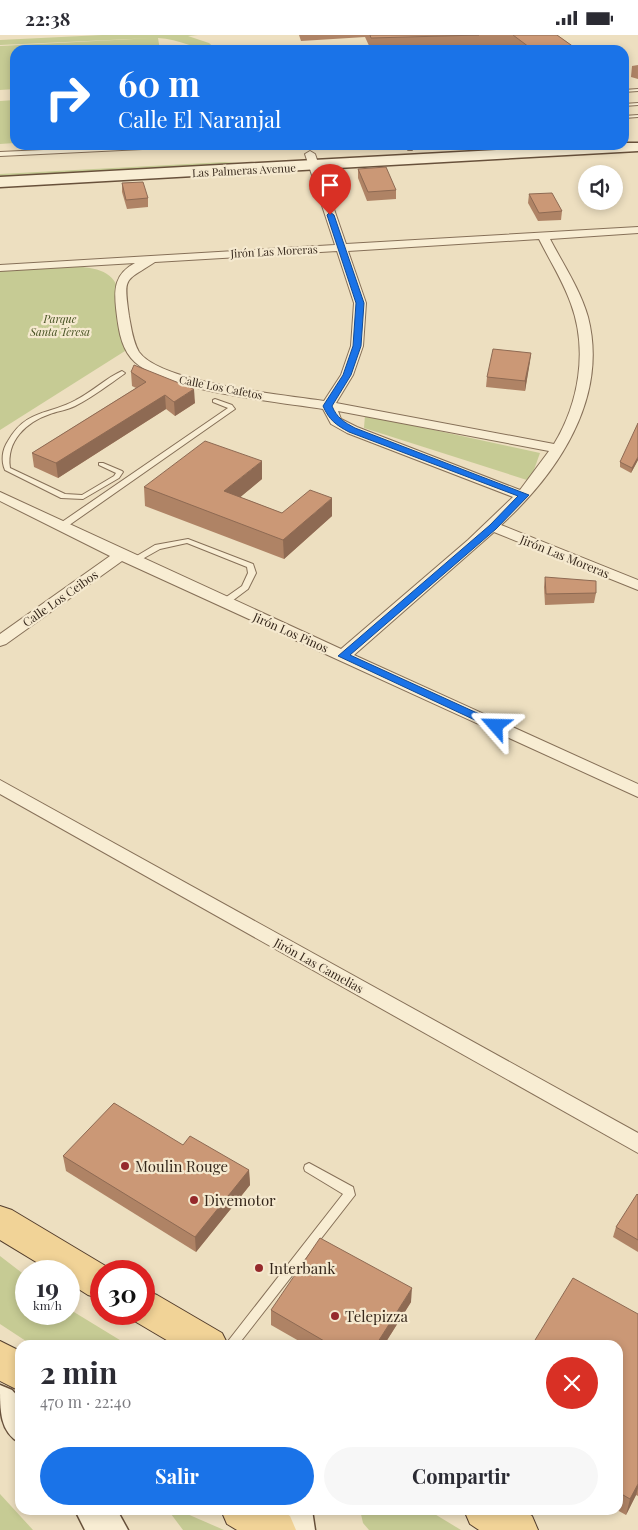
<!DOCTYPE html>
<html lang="es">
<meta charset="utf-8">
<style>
body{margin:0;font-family:"Playfair Display",serif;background:#f7f7f7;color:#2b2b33;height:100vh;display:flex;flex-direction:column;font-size:19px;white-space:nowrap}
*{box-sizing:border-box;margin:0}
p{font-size:16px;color:#7c7c81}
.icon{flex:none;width:28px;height:28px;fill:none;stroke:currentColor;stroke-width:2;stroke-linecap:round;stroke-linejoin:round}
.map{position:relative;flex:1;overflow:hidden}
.sheet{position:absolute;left:15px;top:1305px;width:608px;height:175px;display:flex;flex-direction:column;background:#fff;border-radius:15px;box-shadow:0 2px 8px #0003}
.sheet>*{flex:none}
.guide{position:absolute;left:10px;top:10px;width:619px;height:105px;border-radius:15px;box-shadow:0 2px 8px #0003;background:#1a73e8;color:#fff;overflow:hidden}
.controls{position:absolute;left:578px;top:130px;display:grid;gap:10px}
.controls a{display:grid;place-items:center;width:45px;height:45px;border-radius:50%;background:#fff;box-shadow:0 2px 8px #0003;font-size:25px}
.speed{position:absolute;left:15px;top:1225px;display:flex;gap:10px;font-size:25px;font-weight:700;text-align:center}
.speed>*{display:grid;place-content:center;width:65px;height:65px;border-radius:50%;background:#fff;box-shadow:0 2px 8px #0003;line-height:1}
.speed small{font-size:12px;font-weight:400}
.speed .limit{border:8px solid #d22;background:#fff;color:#111}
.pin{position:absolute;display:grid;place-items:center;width:42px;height:42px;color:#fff;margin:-51px -21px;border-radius:50% 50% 50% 0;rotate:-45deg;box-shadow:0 0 5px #0007}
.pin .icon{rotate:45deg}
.me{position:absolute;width:55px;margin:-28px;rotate:295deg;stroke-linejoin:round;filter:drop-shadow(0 0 4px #0008)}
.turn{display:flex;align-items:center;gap:18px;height:105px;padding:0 25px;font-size:22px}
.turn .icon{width:65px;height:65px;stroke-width:2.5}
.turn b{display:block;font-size:35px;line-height:42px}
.round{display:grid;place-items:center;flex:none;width:52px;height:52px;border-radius:26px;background:#f7f7f7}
.head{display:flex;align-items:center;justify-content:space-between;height:85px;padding:0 25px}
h1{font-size:30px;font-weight:700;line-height:38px}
.cta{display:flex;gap:10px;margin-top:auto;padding:10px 25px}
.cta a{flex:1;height:58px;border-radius:30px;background:#1a73e8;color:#fff;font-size:20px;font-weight:700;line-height:58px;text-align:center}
.cta a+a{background:#f7f7f7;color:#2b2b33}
.status{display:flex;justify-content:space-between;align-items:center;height:35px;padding:0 25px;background:#fff;direction:ltr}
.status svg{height:14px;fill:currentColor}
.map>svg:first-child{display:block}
</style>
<div class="status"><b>22:38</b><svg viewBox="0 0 49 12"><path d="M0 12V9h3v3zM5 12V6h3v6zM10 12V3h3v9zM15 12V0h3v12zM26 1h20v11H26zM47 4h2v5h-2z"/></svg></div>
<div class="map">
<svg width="638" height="1495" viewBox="0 0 638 1495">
<rect width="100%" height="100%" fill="#eddfc0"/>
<g fill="#c6cb94">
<path d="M102 0H198L188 1 209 8 217 15C197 15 179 4 158 3L160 15H15V54L0 55V11L153 3 0 10V5Z"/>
<polygon points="15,65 15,108 0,109 0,66"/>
<polygon points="225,127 251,129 0,145 0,139"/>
<path d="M65 231C82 232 107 231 116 249L125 316 0 395V235Z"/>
<polygon points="365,380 540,418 530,446 364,393"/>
<polygon points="0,1221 26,1241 26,1279 69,1279 69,1274 128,1310 32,1310 0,1289"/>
<polygon points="0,1459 33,1495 0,1495"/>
<polygon points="168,1475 178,1475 224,1495 183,1495"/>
<polygon points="360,1475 428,1475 461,1495 369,1495 363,1488"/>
</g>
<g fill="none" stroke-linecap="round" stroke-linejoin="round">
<g stroke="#867058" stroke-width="2">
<g id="lane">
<polygon points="638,54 638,56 624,57 624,55"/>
<polygon points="638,68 638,70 624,71 624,69"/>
<polygon points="638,80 638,82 624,83 624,81"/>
<polygon points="152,110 186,110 183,112 0,121 0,117"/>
<polygon points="406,110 412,110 412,115 408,115"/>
<path d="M122 336 125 338 124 339C108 350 93 362 75 371 67 375 58 376 50 379 26 387 6 406 10 433L65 459 82 460 114 441 116 438 99 430V428H103L122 436 123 437 119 443 83 464 61 463 5 435C1 426 2 415 8 406 26 374 49 380 76 365 92 357 106 343 122 336Z"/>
<polygon points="215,364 232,370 235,374 65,493 59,493 59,489 228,373 213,367 213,365"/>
<polygon points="188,504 253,529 256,538 248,554 228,569 222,569 221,567 222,565 242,551 248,538 247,532 187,508 160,514 137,527 134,527 130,525 155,510"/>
<polygon points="309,1128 353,1152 355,1160 238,1310 225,1310 343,1159 305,1136 304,1133 305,1130"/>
</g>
</g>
<g stroke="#867058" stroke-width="2">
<g id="street">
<path d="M310 116 315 119 346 209 638 192V198L550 204C563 229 580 254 588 282 609 364 557 439 501 490L638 545V555L494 497 354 620 638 749V762L122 526 6 609 0 611V599L110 521 0 466V457L341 614 468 505 513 462 347 398 331 389 323 374C279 367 158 356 131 323 120 310 118 290 116 273 114 253 115 239 135 228L0 236V230L335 210 305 119ZM539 204C550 226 563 246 571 269 588 315 579 368 554 409L336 368 353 340 363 311 366 268 348 216ZM337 216 354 268 351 311 341 340 324 366C285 360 161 348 139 317 133 307 131 292 129 281 123 240 125 247 155 227ZM338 376 549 416 520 455 357 392 341 384Z"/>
<polygon points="0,745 638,1098 638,1118 0,759"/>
</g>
</g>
<g stroke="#68513b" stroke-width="3">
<g id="secondary">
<polygon points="624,108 638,108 638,116 0,152 0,142"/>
<path d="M0 1350 12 1355 20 1364V1408C0 1397 0 1377 0 1350Z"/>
<polygon points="75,1475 117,1475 128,1495 85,1495"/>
<polygon points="276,1475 312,1475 315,1495 277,1495"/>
</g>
</g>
<g stroke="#543e2d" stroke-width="2">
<g id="primary">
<polygon points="0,1171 12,1175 114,1236 101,1236 101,1264 88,1260 69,1248 69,1236 51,1236 0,1205"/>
<polygon points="144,1255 157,1260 222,1298 228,1310 175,1310 131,1284 129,1279 144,1279"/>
<polygon points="0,1306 20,1316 20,1356 0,1346"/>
<polygon points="221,1475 281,1475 290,1481 296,1495 237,1495 227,1489"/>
<polygon points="464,1475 523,1475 532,1481 538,1495 479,1495 470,1489"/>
</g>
</g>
<use href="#lane" fill="#f8edd3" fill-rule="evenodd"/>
<use href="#street" fill="#f8edd3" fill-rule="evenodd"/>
<use href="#secondary" fill="#f8edd3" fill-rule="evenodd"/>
<use href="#primary" fill="#f1d397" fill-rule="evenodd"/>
</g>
<g fill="#af8365">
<polygon points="299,0 557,0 578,15 515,15 511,12 418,15 371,15 365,2 301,6"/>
<polygon points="638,30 638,44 631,42 632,31"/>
<polygon points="358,134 396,155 396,164 367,166 358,143"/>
<polygon points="122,148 148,163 148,172 127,174 122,157"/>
<polygon points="529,159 562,176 561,185 538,186 528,168"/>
<polygon points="531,318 525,356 486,352 487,342"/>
<polygon points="131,337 195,368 175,381 166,374 58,443 34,432 32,418 136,353 132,351"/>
<polygon points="638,425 631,438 620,432 620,427"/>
<polygon points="262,444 240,462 282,478 332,481 284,524 145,471 144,452"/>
<polygon points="545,542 596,558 594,568 545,570 544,552"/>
<polygon points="183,1110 249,1135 250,1150 196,1217 66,1136 63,1121"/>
<polygon points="638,1160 638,1217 613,1202 616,1192"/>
<polygon points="411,1267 384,1310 306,1310 271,1290 271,1275"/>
<polygon points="638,1279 638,1461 636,1460 626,1480 617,1475 618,1310"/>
</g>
<g fill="#8e6a53">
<polygon points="531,318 530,327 525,356 525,346"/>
<polygon points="194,354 195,368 175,381 174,367"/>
<polygon points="165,360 166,374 58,443 56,428"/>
<polygon points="638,422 638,425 631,438 632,433"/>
<polygon points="262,426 262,444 225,475 224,456"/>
<polygon points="332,463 332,481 284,524 283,505"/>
<polygon points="249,1135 250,1150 196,1217 195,1202"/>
<polygon points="412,1253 411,1267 384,1310 376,1310"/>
<polygon points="638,1449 638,1453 636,1460 626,1480 630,1464"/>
</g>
<g fill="#cb9876" stroke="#8e6a53">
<polygon points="370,0 479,0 371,3"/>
<polygon points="513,0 557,0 578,15 533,15"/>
<polygon points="386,132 396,155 368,157 358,134"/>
<polygon points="143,147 148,163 126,165 122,148"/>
<polygon points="552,158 562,176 539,178 529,159"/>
<polygon points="493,314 531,318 525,346 487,342"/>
<polygon points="134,330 194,354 174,367 165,360 56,428 32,418 146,347 131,337"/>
<polygon points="638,388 638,422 632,433 620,427"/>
<polygon points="205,406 262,426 224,456 282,478 310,455 332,463 283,505 144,452"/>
<polygon points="545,542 596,546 596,558 546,559"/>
<polygon points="114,1068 183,1110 190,1101 249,1135 195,1202 63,1121"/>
<polygon points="637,1159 638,1160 638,1205 616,1192"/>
<polygon points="320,1203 412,1253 376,1310 331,1310 271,1275"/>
<polygon points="573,1243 638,1279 638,1449 630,1464 618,1457 618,1310 532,1310"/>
</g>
<path fill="#1a73e8" stroke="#114b97" d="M330 177 334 180 364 268 361 311 351 340 332 371C337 383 344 387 355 393L529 460 496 494 350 620 499 688V693H492L338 621 490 490 518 461 349 397C336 390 329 385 323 371L343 340 353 311 356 268 327 180Z"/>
<g fill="#95292b" stroke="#f5e9cf" stroke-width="2">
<circle cx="125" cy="1131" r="5"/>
<circle cx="194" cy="1165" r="5"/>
<circle cx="259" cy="1233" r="5"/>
<circle cx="335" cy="1281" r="5"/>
</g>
<g text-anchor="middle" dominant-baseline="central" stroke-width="4.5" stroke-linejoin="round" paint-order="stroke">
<g font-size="11" fill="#36281c" stroke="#f5e9cf">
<text transform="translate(244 135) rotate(-3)">Las Palmeras Avenue</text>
<text transform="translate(274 216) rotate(-3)">Jirón Las Moreras</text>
<text transform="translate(221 352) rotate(11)">Calle Los Cafetos</text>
</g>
<g font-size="11" font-style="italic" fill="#475223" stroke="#f5e9cf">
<text x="60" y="283">Parque<tspan x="60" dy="13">Santa Teresa</tspan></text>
</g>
<g font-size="12" fill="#36281c" stroke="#f5e9cf">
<text transform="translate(565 521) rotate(22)">Jirón Las Moreras</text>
<text transform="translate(60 563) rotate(-35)">Calle Los Ceibos</text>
<text transform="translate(291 597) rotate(24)">Jirón Los Pinos</text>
<text transform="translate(319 930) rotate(29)">Jirón Las Camelias</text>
</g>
<g font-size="15" fill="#36281c" stroke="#f5e9cf" text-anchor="start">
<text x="135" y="1131">Moulin Rouge</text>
<text x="204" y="1165">Divemotor</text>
<text x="269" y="1233">Interbank</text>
<text x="345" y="1281">Telepizza</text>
</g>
</g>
</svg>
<div class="controls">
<a><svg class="icon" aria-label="sound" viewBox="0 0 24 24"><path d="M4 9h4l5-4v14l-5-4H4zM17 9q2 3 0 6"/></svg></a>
</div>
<div class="speed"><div>19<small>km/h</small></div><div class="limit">30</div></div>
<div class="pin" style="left:330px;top:180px;background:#d93025"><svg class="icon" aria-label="arrive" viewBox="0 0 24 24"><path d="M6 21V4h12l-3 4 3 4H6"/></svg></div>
<svg class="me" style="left:496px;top:691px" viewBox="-20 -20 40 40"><path d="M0-17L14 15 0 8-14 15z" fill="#1a73e8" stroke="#fff" stroke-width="4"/></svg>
<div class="guide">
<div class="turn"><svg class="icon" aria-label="right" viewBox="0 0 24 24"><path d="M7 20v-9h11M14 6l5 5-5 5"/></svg><div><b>60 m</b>Calle El Naranjal</div></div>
</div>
<section class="sheet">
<div class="head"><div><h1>2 min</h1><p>470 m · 22:40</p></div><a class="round" style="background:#d93025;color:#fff"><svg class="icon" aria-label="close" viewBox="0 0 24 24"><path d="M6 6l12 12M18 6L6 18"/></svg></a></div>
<div class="cta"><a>Salir</a><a>Compartir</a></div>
</section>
</div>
